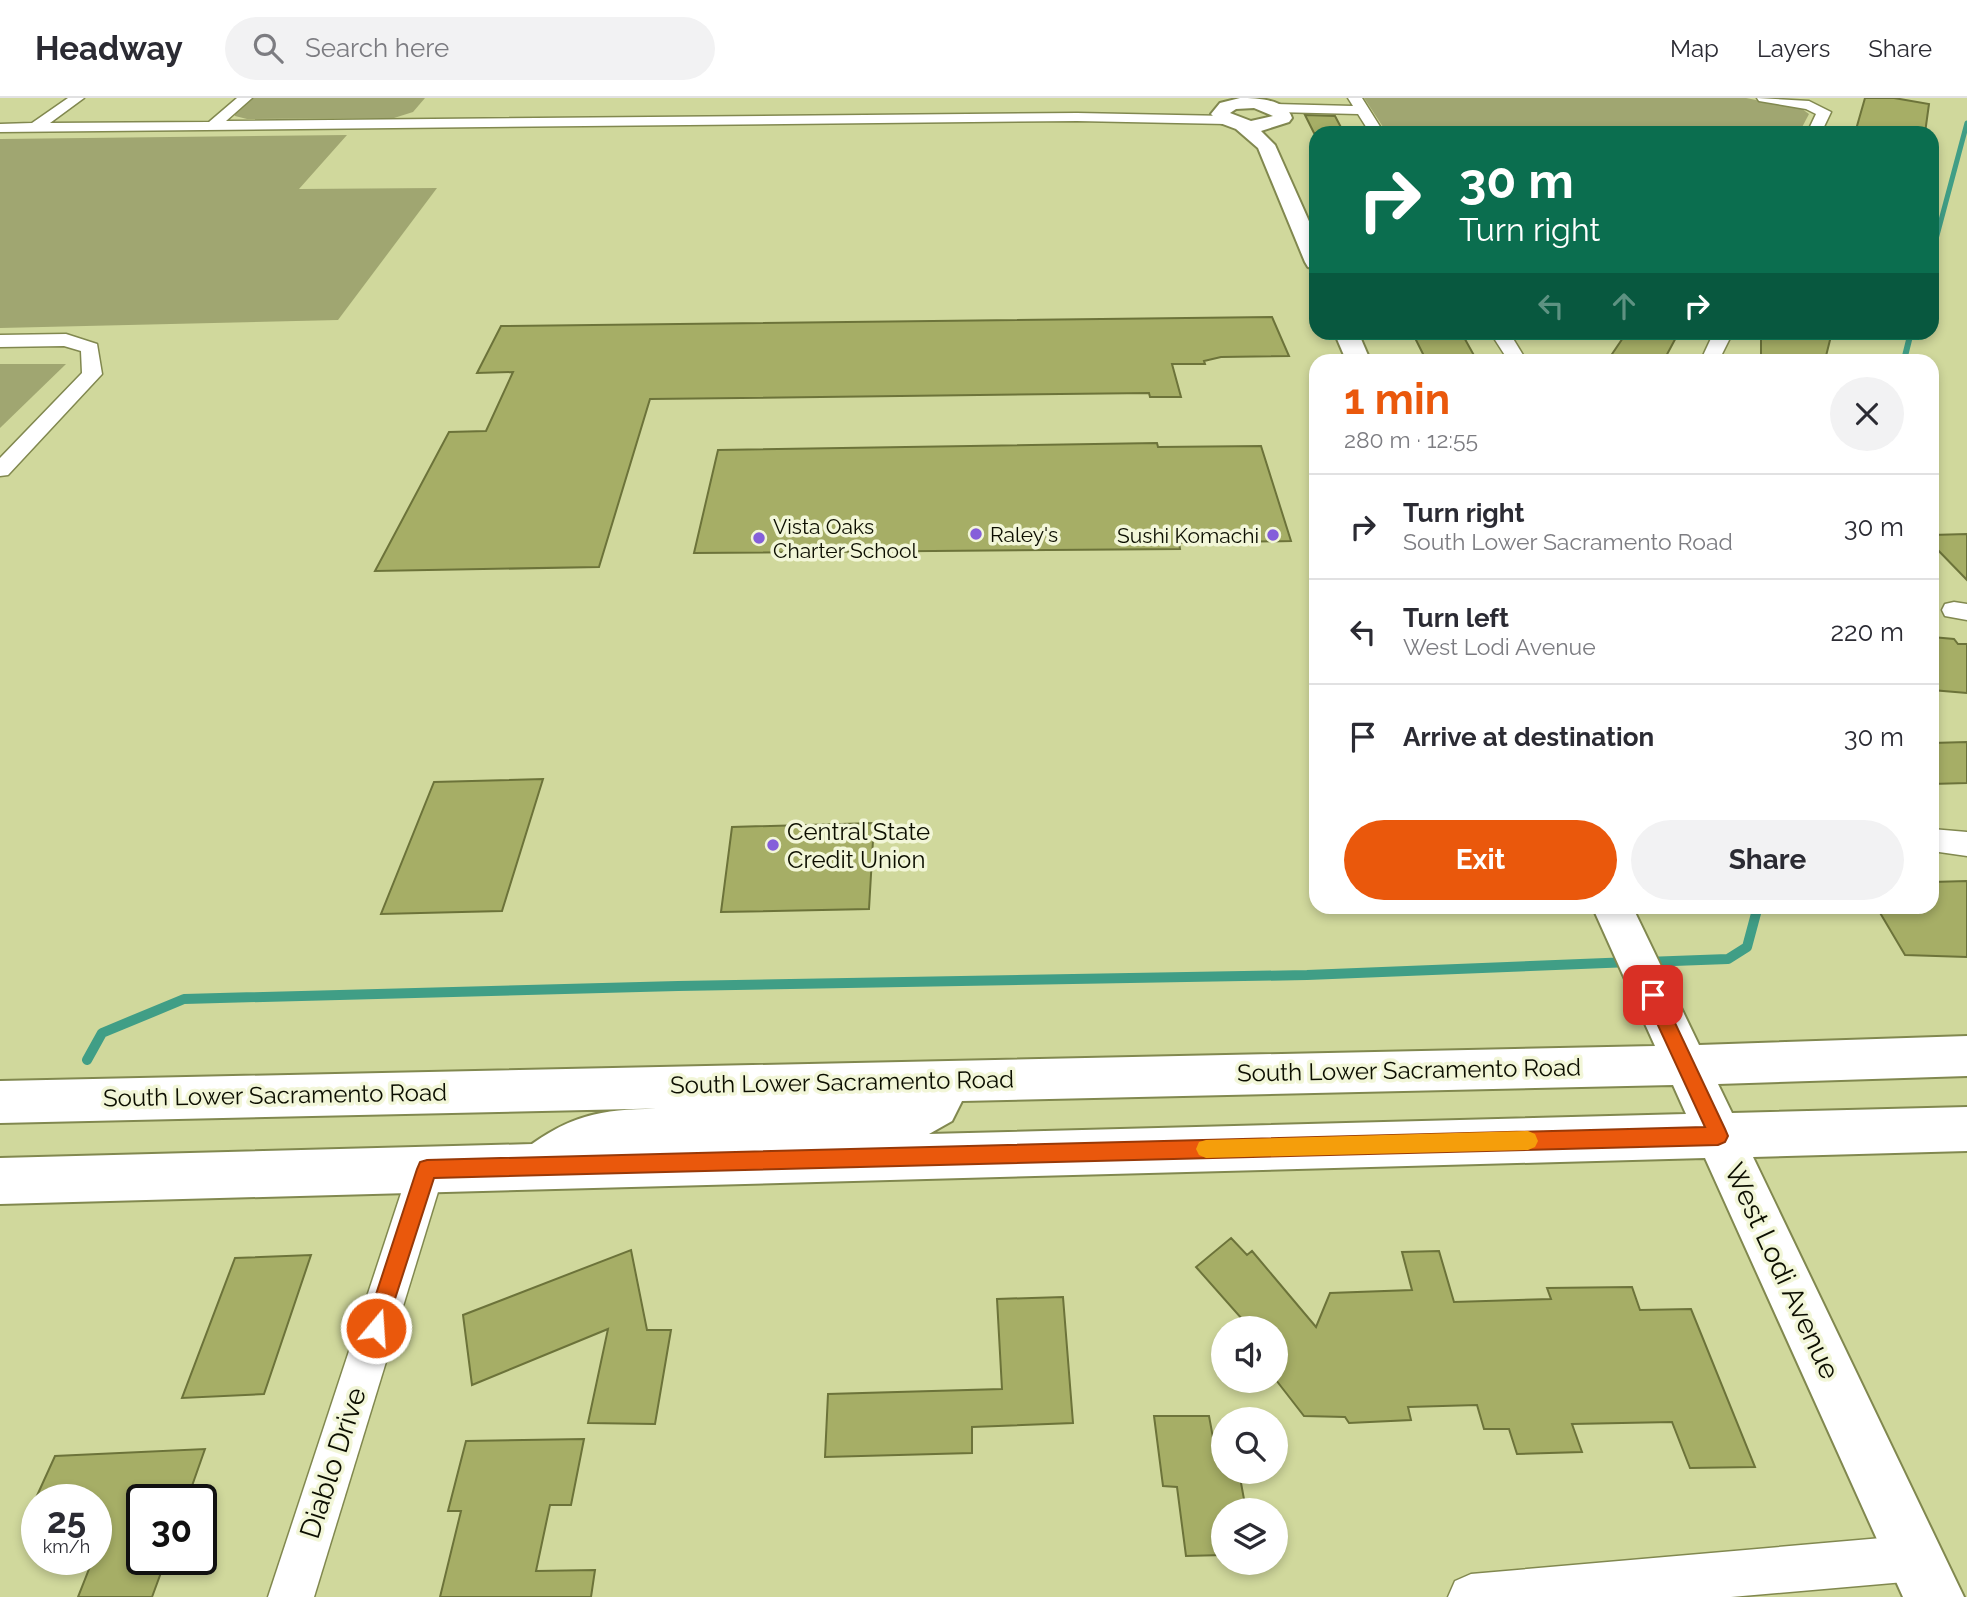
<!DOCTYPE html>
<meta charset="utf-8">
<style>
body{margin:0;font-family:Raleway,sans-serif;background:#f2f2f3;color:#2b2b33;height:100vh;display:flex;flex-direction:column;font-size:26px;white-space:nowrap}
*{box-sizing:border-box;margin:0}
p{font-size:23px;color:#7c7c81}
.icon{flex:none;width:38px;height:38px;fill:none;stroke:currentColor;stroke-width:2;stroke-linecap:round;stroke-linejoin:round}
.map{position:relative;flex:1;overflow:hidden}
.details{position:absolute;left:1309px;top:256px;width:630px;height:560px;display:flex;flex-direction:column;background:#fff;border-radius:21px;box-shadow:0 4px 10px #0003}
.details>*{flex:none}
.guide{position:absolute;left:1309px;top:28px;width:630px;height:214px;border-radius:21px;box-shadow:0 4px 10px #0003;background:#0b6e4f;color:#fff;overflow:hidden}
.fabs{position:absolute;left:1211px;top:1218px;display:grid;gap:14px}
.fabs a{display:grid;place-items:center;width:77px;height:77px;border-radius:50%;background:#fff;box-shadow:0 4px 10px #0003;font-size:35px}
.speed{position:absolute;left:21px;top:1386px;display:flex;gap:14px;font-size:35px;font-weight:700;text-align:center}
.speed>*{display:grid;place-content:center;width:91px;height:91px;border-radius:50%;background:#fff;box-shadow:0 4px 10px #0003;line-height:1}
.speed small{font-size:18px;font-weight:400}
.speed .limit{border:4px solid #111;border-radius:10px;background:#fff;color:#111}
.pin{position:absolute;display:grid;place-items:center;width:60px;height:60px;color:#fff;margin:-30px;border-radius:14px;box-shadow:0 4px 10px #0006}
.me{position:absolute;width:77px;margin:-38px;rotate:18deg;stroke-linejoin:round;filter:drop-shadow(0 0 5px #0008)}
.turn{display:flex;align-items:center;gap:24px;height:147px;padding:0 35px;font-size:32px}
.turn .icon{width:91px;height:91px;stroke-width:2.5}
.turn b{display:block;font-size:49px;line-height:60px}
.lanes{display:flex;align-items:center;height:66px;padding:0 35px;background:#0003;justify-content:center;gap:35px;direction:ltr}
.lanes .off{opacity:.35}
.round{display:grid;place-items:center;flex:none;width:74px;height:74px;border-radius:37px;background:#f2f2f3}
.head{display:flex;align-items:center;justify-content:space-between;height:119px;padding:0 35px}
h1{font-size:42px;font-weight:700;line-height:52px;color:#ea580c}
.cta{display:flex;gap:14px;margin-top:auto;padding:14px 35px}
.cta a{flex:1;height:80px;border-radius:42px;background:#ea580c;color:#fff;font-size:28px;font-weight:700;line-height:80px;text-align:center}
.cta a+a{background:#f2f2f3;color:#2b2b33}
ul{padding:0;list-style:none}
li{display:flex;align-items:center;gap:21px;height:105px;padding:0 35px;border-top:2px solid #e1e1e2}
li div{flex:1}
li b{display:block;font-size:26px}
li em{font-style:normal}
header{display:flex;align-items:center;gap:42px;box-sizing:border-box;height:98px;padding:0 35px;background:#fff;border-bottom:2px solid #e1e1e2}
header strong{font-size:33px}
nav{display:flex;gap:38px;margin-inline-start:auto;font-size:24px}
.search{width:490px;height:63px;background:#f2f2f3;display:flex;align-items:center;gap:18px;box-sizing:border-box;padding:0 24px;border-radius:38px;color:#7c7c81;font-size:26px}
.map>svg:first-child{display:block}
</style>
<header>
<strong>Headway</strong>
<div class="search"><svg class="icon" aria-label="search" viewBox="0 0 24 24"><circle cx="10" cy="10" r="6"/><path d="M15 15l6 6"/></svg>Search here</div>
<nav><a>Map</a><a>Layers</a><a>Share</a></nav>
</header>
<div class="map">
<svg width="1967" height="1499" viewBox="0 0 1967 1499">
<rect width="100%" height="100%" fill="#d0d89c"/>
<g fill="#a0a671">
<polygon points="252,0 425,0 413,14 394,20 247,21 235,18 234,16"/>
<polygon points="1364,0 1746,0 1802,11 1809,16 1799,35 1387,35"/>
<polygon points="347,37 299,91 437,90 338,222 0,230 0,41"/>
<polygon points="0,266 66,266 0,330"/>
</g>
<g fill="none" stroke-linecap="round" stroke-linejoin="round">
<polyline stroke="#409e86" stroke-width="5" points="1932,156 1967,25"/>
<polyline stroke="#409e86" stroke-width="6" points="1904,262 1911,234"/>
<g stroke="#409e86" stroke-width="10">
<polyline points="1646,864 1728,861 1747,849 1758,808"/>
<polyline points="87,962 102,935 184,901 678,888 1307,877 1631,864"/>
</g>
</g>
<g fill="#a6ae66" stroke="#6c733a" stroke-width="2">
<polygon points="1865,0 1894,0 1929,6 1925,35 1855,35"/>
<polygon points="1305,17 1335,18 1344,35 1314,35"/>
<polygon points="1272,219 1289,258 1221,259 1204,263 1205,266 1172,266 1181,299 1150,299 1149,295 650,301 599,469 375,473 449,334 486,333 513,274 477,275 501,228"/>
<polygon points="1412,234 1461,234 1476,261 1426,262"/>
<polygon points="1627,234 1679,234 1664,262 1608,262"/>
<polygon points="1761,234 1832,234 1825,262 1761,262"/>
<polygon points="1157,345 1158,349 1261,348 1291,443 1179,445 1180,451 694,455 718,352"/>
<polygon points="1967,436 1967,482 1932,446 1932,437"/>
<polygon points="1932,539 1954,541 1958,546 1967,546 1967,595 1932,592"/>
<polygon points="1967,644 1967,685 1932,686 1932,645"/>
<polygon points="543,681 502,813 381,816 434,684"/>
<polygon points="874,725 869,811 721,814 732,729"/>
<polygon points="1967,783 1967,859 1905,857 1876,808 1932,808 1932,784"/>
<polygon points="1231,1140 1247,1157 1252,1153 1316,1229 1330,1195 1412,1192 1402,1154 1439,1153 1454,1204 1551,1201 1547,1190 1632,1189 1640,1212 1691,1211 1755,1369 1690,1370 1672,1324 1572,1326 1582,1354 1517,1356 1509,1331 1484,1331 1477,1307 1408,1309 1411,1322 1349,1325 1345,1319 1304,1318 1276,1282 1276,1230 1250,1230 1196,1169"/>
<polygon points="631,1152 647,1232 671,1232 655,1326 588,1325 608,1231 472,1287 463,1217"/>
<polygon points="311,1157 264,1296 182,1300 235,1160"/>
<polygon points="1063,1199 1073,1325 972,1329 972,1355 825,1359 828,1296 1002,1291 997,1201"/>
<polygon points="1154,1318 1209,1318 1214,1345 1223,1344 1223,1374 1239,1374 1246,1412 1223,1412 1223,1457 1186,1458 1177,1389 1163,1388"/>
<polygon points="584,1341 571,1407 550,1407 536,1473 595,1472 591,1499 440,1499 461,1413 448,1413 466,1343"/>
<polygon points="205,1351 187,1402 142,1402 142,1461 166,1461 152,1499 78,1499 93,1461 96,1461 96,1402 35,1402 55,1358"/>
</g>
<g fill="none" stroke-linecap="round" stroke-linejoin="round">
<g stroke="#81884f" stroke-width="3">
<g id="street">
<polygon points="68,0 84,0 50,25 209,24 237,0 252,0 226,23 1077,15 1227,18 1234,22 1227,26 1077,23 0,34 0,26 32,25"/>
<polygon points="1348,0 1362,0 1384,35 1370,35 1358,16 1275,14 1268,10 1275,6 1353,8"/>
<polygon points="1757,0 1809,3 1831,14 1821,35 1807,35 1816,16 1806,11 1759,3"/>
<polygon points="1490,234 1509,234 1526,262 1508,262"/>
<polygon points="1714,234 1733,234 1719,262 1701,262"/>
<polygon points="66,236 97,246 102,276 8,377 0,378 0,360 82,275 81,253 64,248 0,249 0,237"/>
<polygon points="1954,504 1967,506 1967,522 1945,518 1942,512 1945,506"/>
<polygon points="1932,731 1967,734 1967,758 1932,753"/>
<polygon points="427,1053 440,1059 445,1071 314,1499 268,1499 409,1071 414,1059"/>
<polygon points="1916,1437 1932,1444 1939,1460 1932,1476 1916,1483 1731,1499 1448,1499 1455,1483 1471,1476"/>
</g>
</g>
<g stroke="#81884f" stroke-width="4">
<g id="secondary">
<path d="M1240 0C1257 0 1286 1 1292 20L1289 24 1261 33 1275 47 1316 139V171L1308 169 1305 164 1258 50 1236 31 1220 25 1211 16 1220 5ZM1254 10 1273 18 1251 23 1230 15 1236 11Z"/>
<polygon points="1334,234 1358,234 1370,262 1346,262"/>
<path d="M1592 808H1632L1699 947 1967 938V978L1718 986 1732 1015 1967 1009V1053L1753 1059 1964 1499H1903L1705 1060 0 1106V1060L532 1046C584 1009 617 1012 677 1010L0 1025V983L1655 948ZM1673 987 1686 1016 929 1036 952 1023 962 1003Z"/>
</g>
</g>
<use href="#street" fill="#fff" fill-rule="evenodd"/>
<use href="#secondary" fill="#fff" fill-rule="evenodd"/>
</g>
<polygon fill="#ea580c" stroke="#983908" stroke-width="2" points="1653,889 1659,891 1725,1031 1728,1038 1725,1044 1718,1047 434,1080 383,1238 376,1241 368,1238 365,1230 417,1071 420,1064 427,1062 1705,1029 1644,897 1647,891"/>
<polygon fill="#f59e0b" points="1528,1033 1535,1036 1538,1043 1535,1049 1528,1052 1206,1060 1199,1057 1196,1051 1199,1044 1206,1042"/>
<g fill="#855fda" stroke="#f2f6d8" stroke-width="2.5">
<circle cx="976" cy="436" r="7"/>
<circle cx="1273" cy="437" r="7"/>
<circle cx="759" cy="440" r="7"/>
<circle cx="773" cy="747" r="7"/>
</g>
<g text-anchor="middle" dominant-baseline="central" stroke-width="7" stroke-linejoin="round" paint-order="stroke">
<g font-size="21" fill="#0c0e00" stroke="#f2f6d8" text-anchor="start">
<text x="773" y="428">Vista Oaks<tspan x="773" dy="24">Charter School</tspan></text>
<text x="990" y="436">Raley's</text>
<text x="1259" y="437" text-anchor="end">Sushi Komachi</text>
</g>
<g font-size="24" fill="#0c0e00" stroke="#f2f6d8" text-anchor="start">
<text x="787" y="733">Central State<tspan x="787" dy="28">Credit Union</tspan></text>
</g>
<g font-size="24" fill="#0c0e00" stroke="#f2f6d8">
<text transform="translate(1409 972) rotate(-1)">South Lower Sacramento Road</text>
<text transform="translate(842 984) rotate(-1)">South Lower Sacramento Road</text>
<text transform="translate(275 997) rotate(-1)">South Lower Sacramento Road</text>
</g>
<g font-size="28" fill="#0c0e00" stroke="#f2f6d8">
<text transform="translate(1782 1173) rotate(65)">West Lodi Avenue</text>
<text transform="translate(333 1365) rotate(-72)">Diablo Drive</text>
</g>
</g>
</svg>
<div class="fabs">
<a><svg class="icon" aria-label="sound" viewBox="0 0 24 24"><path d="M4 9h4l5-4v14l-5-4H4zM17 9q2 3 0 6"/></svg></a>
<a><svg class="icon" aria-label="search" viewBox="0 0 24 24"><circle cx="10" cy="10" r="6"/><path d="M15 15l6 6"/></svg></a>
<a><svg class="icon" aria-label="layers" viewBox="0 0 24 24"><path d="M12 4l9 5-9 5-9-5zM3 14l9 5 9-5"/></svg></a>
</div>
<div class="speed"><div>25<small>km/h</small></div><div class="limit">30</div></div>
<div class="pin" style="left:1653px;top:897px;background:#d93025"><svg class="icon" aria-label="arrive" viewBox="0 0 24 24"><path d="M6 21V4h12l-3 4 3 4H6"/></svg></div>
<svg class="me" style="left:376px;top:1230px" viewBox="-20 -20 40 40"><circle r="17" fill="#ea580c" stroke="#fff" stroke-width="3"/><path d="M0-11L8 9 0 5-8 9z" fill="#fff"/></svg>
<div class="guide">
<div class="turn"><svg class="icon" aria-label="right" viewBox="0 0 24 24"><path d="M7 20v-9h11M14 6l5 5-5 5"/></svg><div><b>30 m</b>Turn right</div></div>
<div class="lanes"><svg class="icon off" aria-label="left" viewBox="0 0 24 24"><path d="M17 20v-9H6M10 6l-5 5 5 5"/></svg><svg class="icon off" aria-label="ahead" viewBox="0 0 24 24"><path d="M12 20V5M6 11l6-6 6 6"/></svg><svg class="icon" aria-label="right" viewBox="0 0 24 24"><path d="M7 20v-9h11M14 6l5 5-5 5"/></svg></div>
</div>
<section class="details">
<div class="head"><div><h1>1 min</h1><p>280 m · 12:55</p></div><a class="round"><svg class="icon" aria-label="close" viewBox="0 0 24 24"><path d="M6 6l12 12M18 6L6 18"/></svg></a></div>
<ul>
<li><svg class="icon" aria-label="right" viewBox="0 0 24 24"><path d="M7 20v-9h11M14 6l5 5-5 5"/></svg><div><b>Turn right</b><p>South Lower Sacramento Road</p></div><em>30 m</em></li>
<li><svg class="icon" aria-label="left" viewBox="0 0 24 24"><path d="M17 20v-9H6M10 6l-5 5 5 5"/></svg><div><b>Turn left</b><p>West Lodi Avenue</p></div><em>220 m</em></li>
<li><svg class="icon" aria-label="arrive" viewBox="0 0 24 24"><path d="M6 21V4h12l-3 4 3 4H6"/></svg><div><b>Arrive at destination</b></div><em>30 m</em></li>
</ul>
<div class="cta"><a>Exit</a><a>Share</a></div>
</section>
</div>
